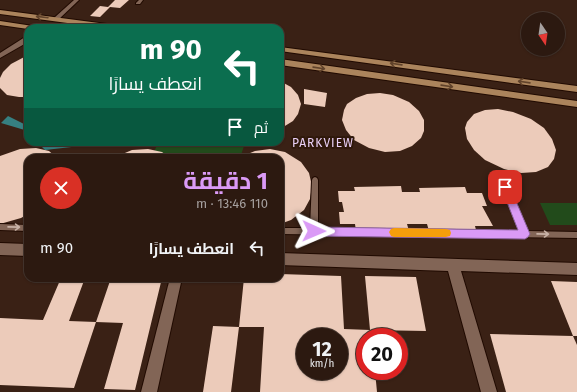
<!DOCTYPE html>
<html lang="ar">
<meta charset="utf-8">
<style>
body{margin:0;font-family:"Fira Sans",Cairo,sans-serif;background:#38261e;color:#f1f3f6;direction:rtl;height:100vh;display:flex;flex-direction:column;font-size:15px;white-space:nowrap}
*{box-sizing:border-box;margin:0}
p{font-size:13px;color:#a6a09f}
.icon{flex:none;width:22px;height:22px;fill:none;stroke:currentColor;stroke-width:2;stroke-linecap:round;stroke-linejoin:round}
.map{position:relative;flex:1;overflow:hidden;direction:ltr}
.drawer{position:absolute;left:24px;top:154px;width:260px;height:128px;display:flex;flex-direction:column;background:#2c1910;border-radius:12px;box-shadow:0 1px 3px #0004,0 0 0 1px #483830;direction:rtl}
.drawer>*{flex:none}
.top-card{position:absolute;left:24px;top:24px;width:260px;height:122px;border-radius:12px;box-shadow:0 1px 3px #0004,0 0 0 1px #483830;direction:rtl;background:#0b6e4f;color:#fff;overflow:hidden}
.needle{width:26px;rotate:167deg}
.fabs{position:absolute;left:521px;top:12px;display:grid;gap:8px}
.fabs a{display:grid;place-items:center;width:44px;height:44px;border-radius:50%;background:#2c1910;box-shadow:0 1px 3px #0004,0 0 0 1px #483830;font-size:20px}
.speed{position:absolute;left:296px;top:328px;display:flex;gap:8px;font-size:20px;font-weight:700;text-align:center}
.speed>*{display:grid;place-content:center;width:52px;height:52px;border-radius:50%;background:#2c1910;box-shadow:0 1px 3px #0004,0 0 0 1px #483830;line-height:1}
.speed small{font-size:10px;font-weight:400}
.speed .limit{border:6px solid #d22;background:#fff;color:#111}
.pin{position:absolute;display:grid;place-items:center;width:34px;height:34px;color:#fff;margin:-17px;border-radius:8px;box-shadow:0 2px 6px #0006}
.me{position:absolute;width:44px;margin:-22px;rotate:91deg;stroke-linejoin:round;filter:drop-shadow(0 0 3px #0008)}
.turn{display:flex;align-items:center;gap:14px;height:84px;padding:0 16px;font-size:18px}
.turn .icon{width:52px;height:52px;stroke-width:2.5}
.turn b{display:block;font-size:28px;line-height:34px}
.then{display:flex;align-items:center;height:38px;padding:0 16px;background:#0003;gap:8px;font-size:15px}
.round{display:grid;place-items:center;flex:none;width:42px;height:42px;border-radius:21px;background:#38261e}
.summary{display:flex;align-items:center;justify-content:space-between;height:68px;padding:0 16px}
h1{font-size:24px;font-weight:700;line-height:30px;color:#da9af6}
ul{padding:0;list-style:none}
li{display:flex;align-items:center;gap:12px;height:52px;padding:0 16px}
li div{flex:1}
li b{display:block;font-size:15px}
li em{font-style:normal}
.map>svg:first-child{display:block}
</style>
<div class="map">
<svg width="577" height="392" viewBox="0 0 577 392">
<rect width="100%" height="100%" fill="#3a2115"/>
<g fill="#224b1b">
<polygon points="158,142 220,142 244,146 240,158 152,158"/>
<polygon points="540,203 577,203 577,225 550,225"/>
</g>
<g fill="#368081">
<polygon points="8,116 28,126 28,131 1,123"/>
<polygon points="37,142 116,142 45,150"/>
</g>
<g fill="#eccbba" fill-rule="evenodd">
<polygon points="115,0 129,0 120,8 110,7 100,17 90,16 100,6 108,7"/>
<polygon points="28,55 28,97 19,97 7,95 0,88 0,78 3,72 11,64"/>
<polygon points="280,81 291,87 298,95 301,104 298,114 293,121 280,129"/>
<polygon points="304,89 327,93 325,107 304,104"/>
<polygon points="380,93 393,95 409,102 419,111 424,120 424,131 421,138 412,146 400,151 385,152 369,148 354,140 346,130 342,120 344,110 347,104 356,98 367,94"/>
<polygon points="498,109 513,112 531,119 544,128 552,139 556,150 554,159 548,167 536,172 521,173 504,169 485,160 474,150 467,139 465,128 467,122 474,114 485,110"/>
<polygon points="36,148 49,151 57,158 28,158 28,214 21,218 0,224 0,156 20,149"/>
<polygon points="148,149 162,152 170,158 113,158 132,150"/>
<polygon points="270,149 285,152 301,162 309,173 312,186 310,199 304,210 291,220 280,224 280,158 238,158 255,151"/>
<polygon points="401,186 402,192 420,192 419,188 465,187 467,193 482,193 487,206 482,206 493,226 475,226 476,230 429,231 427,224 407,224 409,231 356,231 355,224 340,224 339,212 344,212 342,202 339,202 338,191 355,191 354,187"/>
<path d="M280 274 341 276 344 329 370 330 371 337H365V371H375L377 392H260L264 327H239L244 278H280ZM305 337H339V371H305Z"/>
<polygon points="365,276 416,277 426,331 370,330"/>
<polygon points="61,278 85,278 69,321 96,322 74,388 0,385 0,318 43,320"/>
<polygon points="111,278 162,278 135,390 104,389 123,323 96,322"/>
<polygon points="551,281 577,282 577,336 573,336"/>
<polygon points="213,326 239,327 231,392 203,392"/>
<polygon points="490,334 573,336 577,345 577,392 506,392"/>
</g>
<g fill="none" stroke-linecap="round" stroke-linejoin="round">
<g stroke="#200a01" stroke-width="2">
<g id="service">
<polygon points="74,0 79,0 58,20 54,20 54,18"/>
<polygon points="139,0 143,0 140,4 136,4 136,3"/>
<polygon points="315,177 317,178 318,180 318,228 520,231 502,187 503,185 507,185 508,187 527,231 577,232 577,238 280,234 280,228 310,228 312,180 313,178"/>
<polygon points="0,224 28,225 28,231 0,230"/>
</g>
</g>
<g stroke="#200a01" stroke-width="2">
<g id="minor">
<polygon points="25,37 28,37 28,42 0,58 0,53"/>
<polygon points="0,243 28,244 28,256 0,255"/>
<polygon points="280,253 577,263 577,275 461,271 497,392 481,392 448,271 280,265"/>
<polygon points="170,278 182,278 157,392 141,392"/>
</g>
</g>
<g stroke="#200a01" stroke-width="2">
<g id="primary">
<polygon points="0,10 122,26 126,28 105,28 0,14"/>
<polygon points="0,21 33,26 37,28 28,28 28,29 0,25"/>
<polygon points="280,47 577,86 577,92 280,51"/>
<polygon points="280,59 577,101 577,107 280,65"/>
</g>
</g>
<use href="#service" fill="#826556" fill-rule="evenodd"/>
<use href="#minor" fill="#826556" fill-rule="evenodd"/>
<use href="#primary" fill="#ab845c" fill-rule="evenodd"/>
</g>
<defs><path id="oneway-shaft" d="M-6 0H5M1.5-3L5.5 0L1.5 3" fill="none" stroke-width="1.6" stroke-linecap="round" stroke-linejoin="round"/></defs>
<g stroke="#61432b">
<use href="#oneway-shaft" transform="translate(42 17) rotate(-173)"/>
<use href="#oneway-shaft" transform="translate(396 64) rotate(-172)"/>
<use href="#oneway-shaft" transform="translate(319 68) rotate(8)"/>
<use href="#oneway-shaft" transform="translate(524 82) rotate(-172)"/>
<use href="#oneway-shaft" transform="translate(447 86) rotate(8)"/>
</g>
<g stroke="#c8b2a6">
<use href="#oneway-shaft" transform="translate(14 227) rotate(1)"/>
<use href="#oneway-shaft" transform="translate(543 234) rotate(1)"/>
</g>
<polygon fill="#da9af6" stroke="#8e64a0" points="505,183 510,187 530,234 528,237 525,239 314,236 310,235 309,231 310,228 314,227 518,230 501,187"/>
<polygon fill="#f59e0b" points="394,228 446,229 450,230 451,233 450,236 446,237 394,237 391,236 389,232 391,229"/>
<g text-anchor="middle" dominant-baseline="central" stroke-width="4" stroke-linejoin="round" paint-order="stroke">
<g font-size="12" letter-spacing="1" fill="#ebd1f8" stroke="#2f180b">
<text x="323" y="143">PARKVIEW</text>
</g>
</g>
</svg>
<div class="fabs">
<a><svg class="needle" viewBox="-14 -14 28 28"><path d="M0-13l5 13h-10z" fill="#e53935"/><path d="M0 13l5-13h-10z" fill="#a6a09f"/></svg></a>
</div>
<div class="speed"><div>12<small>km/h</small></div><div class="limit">20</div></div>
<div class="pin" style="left:505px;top:187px;background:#d93025"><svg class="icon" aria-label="arrive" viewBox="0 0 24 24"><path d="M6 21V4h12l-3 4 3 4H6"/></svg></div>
<svg class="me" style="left:314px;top:231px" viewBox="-20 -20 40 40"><path d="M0-17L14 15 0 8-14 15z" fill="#da9af6" stroke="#fff" stroke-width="4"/></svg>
<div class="top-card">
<div class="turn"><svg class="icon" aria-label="left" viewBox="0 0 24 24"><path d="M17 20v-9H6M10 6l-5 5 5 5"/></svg><div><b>90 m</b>انعطف يسارًا</div></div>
<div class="then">ثم<svg class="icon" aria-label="arrive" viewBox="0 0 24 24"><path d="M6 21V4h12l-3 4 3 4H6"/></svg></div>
</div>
<section class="drawer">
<div class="summary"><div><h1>1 دقيقة</h1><p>110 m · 13:46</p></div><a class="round" style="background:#d93025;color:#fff"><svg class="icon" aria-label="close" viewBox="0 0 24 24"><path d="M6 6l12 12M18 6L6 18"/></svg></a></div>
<ul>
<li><svg class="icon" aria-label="left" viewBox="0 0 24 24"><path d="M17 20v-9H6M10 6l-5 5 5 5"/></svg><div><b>انعطف يسارًا</b></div><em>90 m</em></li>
</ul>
</section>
</div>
